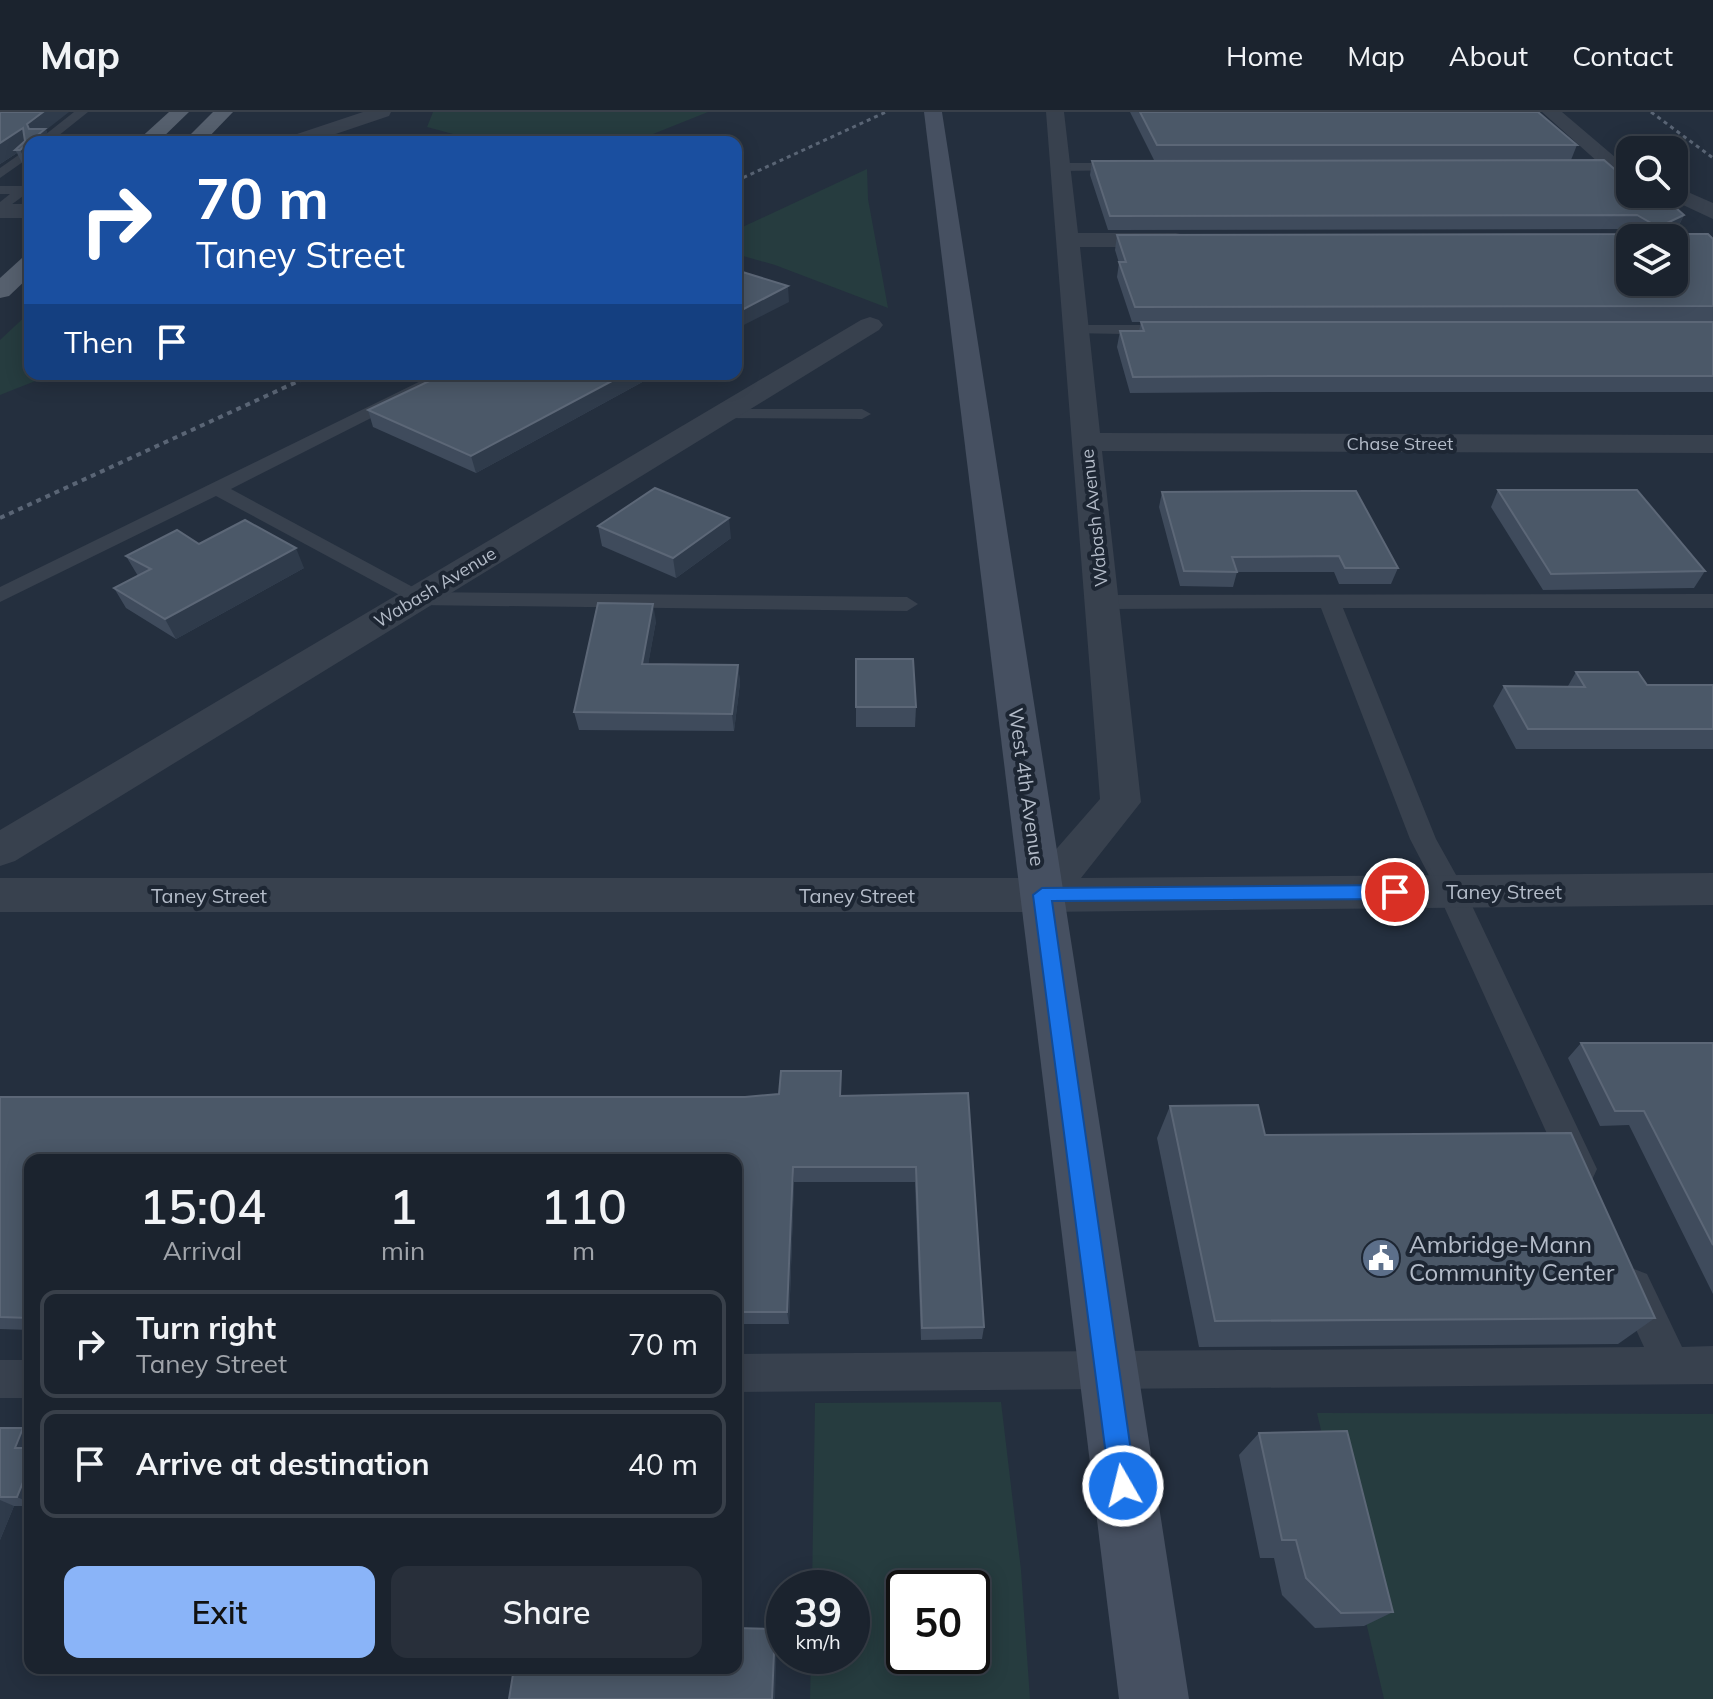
<!DOCTYPE html>
<style>
body{margin:0;font-family:Mulish,sans-serif;background:#282f3a;color:#f1f3f6;height:100vh;display:flex;flex-direction:column;font-size:30px;white-space:nowrap}
*{box-sizing:border-box;margin:0}
p{font-size:26px;color:#a0a4aa}
.icon{flex:none;width:44px;height:44px;fill:none;stroke:currentColor;stroke-width:2;stroke-linecap:round;stroke-linejoin:round}
.map{position:relative;flex:1;overflow:hidden}
.drawer{position:absolute;left:24px;top:1042px;width:718px;height:520px;display:flex;flex-direction:column;background:#1b232e;border-radius:16px;box-shadow:0 4px 20px #0003,0 0 0 2px #39404a}
.drawer>*{flex:none}
.banner{position:absolute;left:24px;top:24px;width:718px;height:244px;border-radius:16px;box-shadow:0 4px 20px #0003,0 0 0 2px #39404a;background:#1a4fa0;color:#fff;overflow:hidden}
.buttons{position:absolute;left:1616px;top:24px;display:grid;gap:16px}
.buttons a{display:grid;place-items:center;width:72px;height:72px;border-radius:16px;background:#1b232e;box-shadow:0 4px 20px #0003,0 0 0 2px #39404a;font-size:40px}
.speed{position:absolute;left:766px;top:1458px;display:flex;gap:16px;font-size:40px;font-weight:700;text-align:center}
.speed>*{display:grid;place-content:center;width:104px;height:104px;border-radius:50%;background:#1b232e;box-shadow:0 4px 20px #0003,0 0 0 2px #39404a;line-height:1}
.speed small{font-size:20px;font-weight:400}
.speed .limit{border:4px solid #111;border-radius:12px;background:#fff;color:#111}
.pin{position:absolute;display:grid;place-items:center;width:68px;height:68px;color:#fff;margin:-34px;border:4px solid #fff;border-radius:50%;box-shadow:0 2px 8px #0007}
.me{position:absolute;width:88px;margin:-44px;rotate:352deg;stroke-linejoin:round;filter:drop-shadow(0 0 6px #0008)}
.turn{display:flex;align-items:center;gap:28px;height:168px;padding:0 40px;font-size:36px}
.turn .icon{width:104px;height:104px;stroke-width:2.5}
.turn b{display:block;font-size:56px;line-height:68px}
.then{display:flex;align-items:center;height:76px;padding:0 40px;background:#0003;gap:16px;font-size:30px}
.eta{display:flex;justify-content:space-evenly;align-items:center;height:136px;text-align:center}
.eta b{font-size:48px;font-weight:600;line-height:56px}
.button{display:flex;gap:16px;margin-top:auto;padding:16px 40px}
.button a{flex:1;height:92px;border-radius:16px;background:#8ab4f8;color:#111;font-size:32px;font-weight:600;line-height:92px;text-align:center}
.button a+a{background:#282f3a;color:#f1f3f6}
ul{padding:0;list-style:none}
li{display:flex;align-items:center;gap:24px;height:108px;margin:0 16px 12px;padding:0 24px;border:4px solid #39404a;border-radius:16px}
li div{flex:1}
li b{display:block;font-size:30px}
li em{font-style:normal}
header{display:flex;align-items:center;gap:48px;box-sizing:border-box;height:112px;padding:0 40px;background:#1b232e;border-bottom:2px solid #39404a}
header strong{font-size:38px}
nav{display:flex;gap:44px;margin-inline-start:auto;font-size:28px}
.map>svg:first-child{display:block}
</style>
<header>
<strong>Map</strong>
<nav><a>Home</a><a>Map</a><a>About</a><a>Contact</a></nav>
</header>
<div class="map">
<svg width="1713" height="1587" viewBox="0 0 1713 1587">
<rect width="100%" height="100%" fill="#242f3e"/>
<g fill="#263c3f" fill-rule="evenodd">
<polygon points="433,0 708,0 633,30 483,30 427,15"/>
<polygon points="867,57 868,87 888,196 775,153 736,142 736,118"/>
<polygon points="30,200 30,262 53,262 0,283 0,228"/>
<path d="M1001 1290 1021 1458 1030 1587H810L811 1544H852V1476H812L815 1291ZM972 1476V1544H904V1476Z"/>
<polygon points="1317,1301 1713,1302 1713,1587 1384,1587"/>
</g>
<g fill="none" stroke-linecap="round" stroke-linejoin="round">
<g fill="#38414e" fill-rule="evenodd">
<polygon points="74,0 88,0 58,24 105,23 111,27 109,30 36,30"/>
<polygon points="30,35 30,45 0,66 0,56"/>
<polygon points="1126,51 1131,52 1131,58 1061,59 1054,55 1061,51"/>
<polygon points="0,74 24,74 30,79 0,101 0,90 10,82 0,82"/>
<polygon points="1076,213 1176,213 1184,218 1176,223 1070,221 1068,218 1070,215"/>
<polygon points="435,262 458,262 231,377 422,480 907,485 918,492 907,499 418,493 216,384 0,490 0,475"/>
<polygon points="721,297 862,297 871,302 862,307 715,306 712,302"/>
<polygon points="1713,482 1713,496 1343,496 1436,727 1465,779 1597,1057 1592,1068 1580,1072 1568,1068 1437,779 1410,727 1321,496 1103,497 1092,490 1103,483"/>
<polygon points="1634,1157 1647,1162 1682,1235 1713,1234 1713,1272 736,1280 736,1242 1644,1235 1616,1174 1621,1162"/>
<rect x="0" y="1248" width="30" height="38"/>
</g>
<g fill="#38414e" fill-rule="evenodd">
<polygon points="1046,0 1064,0 1078,121 1176,121 1184,123 1187,128 1184,133 1176,135 1080,135 1100,321 1713,323 1713,341 1102,339 1141,690 1081,766 1713,761 1713,793 1042,800 0,800 0,766 1031,766 1100,687"/>
<polygon points="1542,0 1562,0 1622,51 1630,54 1630,67 1608,59"/>
<polygon points="1674,74 1713,91 1713,107 1666,85 1665,82 1674,82"/>
<polygon points="870,205 879,208 883,213 879,218 15,749 0,754 0,718 861,208"/>
</g>
<g fill="#38414e" fill-rule="evenodd">
<polygon points="363,0 391,0 389,4 312,30 282,30 285,26"/>
<rect x="0" y="92" width="30" height="14"/>
</g>
<polygon fill="#465061" fill-rule="evenodd" points="924,0 942,0 1189,1587 1119,1587"/>
<g fill="#56606e" fill-rule="evenodd">
<polygon points="169,0 189,0 158,30 136,30"/>
<polygon points="213,0 233,0 204,30 183,30"/>
<polygon points="30,144 30,164 9,184 0,186 0,166 22,146"/>
</g>
<g stroke="#5a6575" stroke-width="3" stroke-dasharray="4 4" stroke-linecap="butt">
<polyline points="1651,0 1713,46"/>
<polyline points="736,69 886,0"/>
</g>
<polyline stroke="#5a6575" stroke-width="4" stroke-dasharray="5 5" stroke-linecap="butt" points="0,406 314,262"/>
</g>
<g fill="#3f4b5c">
<polygon points="0,0 46,18 51,30 30,30 30,52 28,53 23,53 17,41 0,52"/>
<polygon points="1130,0 1538,0 1577,33 1571,48 1154,48"/>
<polygon points="1092,49 1627,68 1684,103 1678,115 1679,122 1713,127 1713,209 1132,210 1117,165 1119,151 1115,138 1117,123 1636,122 1637,121 1630,117 1108,118 1090,63"/>
<polygon points="1141,210 1713,210 1713,280 1276,280 1130,281 1117,235 1120,219 1139,219"/>
<polygon points="657,262 476,361 373,315 368,298"/>
<polygon points="1498,378 1705,459 1694,476 1543,478 1491,395"/>
<polygon points="1162,380 1398,456 1391,472 1339,472 1334,460 1237,460 1233,475 1180,474 1159,395"/>
<polygon points="598,414 731,426 676,466 602,434"/>
<polygon points="199,432 304,456 176,527 126,496 114,476 138,464 126,444"/>
<polygon points="656,509 648,552 738,553 740,571 734,619 579,618 574,600"/>
<polygon points="856,547 916,595 915,615 856,615"/>
<polygon points="1576,560 1647,573 1713,573 1713,637 1516,637 1493,594 1504,574 1568,574"/>
<polygon points="1581,931 1713,931 1713,1182 1629,1013 1600,1014 1568,946"/>
<polygon points="968,981 984,1215 982,1227 921,1228 915,1070 794,1070 789,1212 736,1212 736,1048 30,1048 30,1218 0,1217 0,985 745,985"/>
<polygon points="1170,994 1265,1023 1655,1206 1618,1232 1199,1235 1157,1026"/>
<polygon points="0,1316 30,1319 30,1394 14,1394 0,1428"/>
<polygon points="1259,1321 1393,1500 1364,1514 1315,1516 1282,1483 1274,1446 1260,1446 1239,1343"/>
</g>
<g fill="#2f3b4b">
<polygon points="43,0 69,0 46,18 51,30 30,30 30,52 28,53 20,38 15,38 17,41 0,52 0,31"/>
<polygon points="1684,103 1677,117 1660,125 1667,111"/>
<polygon points="788,174 789,190 736,217 736,201"/>
<polygon points="625,262 657,262 476,361 471,344"/>
<polygon points="729,406 731,426 676,466 673,446"/>
<polygon points="296,436 304,456 176,527 165,507"/>
<polygon points="653,492 656,509 645,570 642,552"/>
<polygon points="738,553 740,571 734,619 732,602"/>
<polygon points="793,1055 794,1070 789,1212 787,1200"/>
<polygon points="23,1316 30,1319 30,1344 15,1336"/>
<polygon points="30,1353 30,1391 17,1385"/>
<polygon points="0,1388 14,1394 0,1428"/>
<polygon points="775,1517 777,1524 775,1587 772,1587"/>
</g>
<g fill="#4b5868" stroke="#5c6777" stroke-width="2" fill-rule="evenodd">
<polygon points="0,0 43,0 27,12 29,17 45,17 20,38 15,38 25,29 23,16 0,31"/>
<polygon points="1140,0 1538,0 1577,33 1157,33"/>
<path d="M1604 48 1627 68H1630V82H1660L1684 103 1667 111 1670 115H1678L1679 122H1708L1713 127V194L1135 195 1119 150H1126L1117 123 1637 122 1640 115H1648L1651 111 1637 103 1110 104 1092 49ZM1630 126H1674V170H1630Z"/>
<polygon points="736,158 788,174 736,201"/>
<polygon points="1141,210 1713,210 1713,264 1281,264 1133,265 1120,219 1144,219"/>
<polygon points="444,262 625,262 471,344 368,298"/>
<polygon points="655,376 729,406 673,446 598,414"/>
<polygon points="1498,378 1637,378 1705,459 1551,462"/>
<polygon points="1306,379 1356,379 1398,456 1345,456 1339,444 1232,445 1237,460 1184,459 1162,380"/>
<polygon points="245,408 296,436 165,507 114,476 151,457 126,444 177,418 199,432"/>
<polygon points="598,491 653,492 642,552 738,553 732,602 574,600"/>
<polygon points="856,547 913,547 916,595 856,595"/>
<polygon points="1576,560 1638,560 1647,573 1713,573 1713,617 1528,617 1504,574 1585,575"/>
<polygon points="1581,931 1713,931 1713,1133 1644,999 1615,999"/>
<polygon points="781,959 841,959 840,984 968,981 984,1215 922,1216 916,1055 793,1055 787,1200 736,1200 736,1048 30,1048 30,1206 0,1205 0,985 745,985 779,982"/>
<polygon points="1258,993 1265,1023 1571,1021 1655,1206 1215,1209 1170,994"/>
<polygon points="0,1316 23,1316 15,1336 30,1336 30,1353 17,1385 0,1385"/>
<polygon points="1347,1319 1393,1500 1341,1501 1306,1466 1296,1428 1282,1428 1259,1321"/>
<polygon points="736,1516 775,1517 772,1587 509,1587 514,1556 736,1556"/>
</g>
<polygon fill="#1a73e8" stroke="#114b97" stroke-width="2" points="1395,773 1404,780 1395,787 1052,789 1136,1374 1132,1384 1123,1387 1114,1384 1110,1374 1033,783 1042,776"/>
<defs>
<g id="civic-disc" transform="scale(2)"><circle r="9.5" fill="#5c6f8a" stroke="#1d2633"/><path d="M-.6-6.5H3V-4.5H.6V-3L4-1V1h2V6H-6V1h2V-1L-.6-3ZM-1.2 2.5V6h2.4V2.5Z" fill="#fff"/></g>
</defs>
<g fill-rule="evenodd">
<use href="#civic-disc" x="1381" y="1146"/>
</g>
<g text-anchor="middle" dominant-baseline="central" stroke-width="8" stroke-linejoin="round" paint-order="stroke">
<g font-size="18" fill="#b4bcc9" stroke="#1d2633">
<text x="1400" y="331">Chase Street</text>
<text transform="translate(1094 406) rotate(-96)">Wabash Avenue</text>
<text transform="translate(435 475) rotate(-31)">Wabash Avenue</text>
</g>
<g font-size="20" fill="#b4bcc9" stroke="#1d2633">
<text transform="translate(1027 675) rotate(82)">West 4th Avenue</text>
<text x="1504" y="779">Taney Street</text>
<text x="209" y="783">Taney Street</text>
<text x="857" y="783">Taney Street</text>
</g>
<g font-size="24" fill="#b4bcc9" stroke="#1d2633" text-anchor="start">
<text x="1409" y="1132">Ambridge-Mann<tspan x="1409" dy="28">Community Center</tspan></text>
</g>
</g>
</svg>
<div class="buttons">
<a><svg class="icon" aria-label="search" viewBox="0 0 24 24"><circle cx="10" cy="10" r="6"/><path d="M15 15l6 6"/></svg></a>
<a><svg class="icon" aria-label="layers" viewBox="0 0 24 24"><path d="M12 4l9 5-9 5-9-5zM3 14l9 5 9-5"/></svg></a>
</div>
<div class="speed"><div>39<small>km/h</small></div><div class="limit">50</div></div>
<div class="pin" style="left:1395px;top:780px;background:#d93025"><svg class="icon" aria-label="arrive" viewBox="0 0 24 24"><path d="M6 21V4h12l-3 4 3 4H6"/></svg></div>
<svg class="me" style="left:1123px;top:1374px" viewBox="-20 -20 40 40"><circle r="17" fill="#1a73e8" stroke="#fff" stroke-width="3"/><path d="M0-11L8 9 0 5-8 9z" fill="#fff"/></svg>
<div class="banner">
<div class="turn"><svg class="icon" aria-label="right" viewBox="0 0 24 24"><path d="M7 20v-9h11M14 6l5 5-5 5"/></svg><div><b>70 m</b>Taney Street</div></div>
<div class="then">Then<svg class="icon" aria-label="arrive" viewBox="0 0 24 24"><path d="M6 21V4h12l-3 4 3 4H6"/></svg></div>
</div>
<section class="drawer">
<div class="eta">
<div><b>15:04</b><p>Arrival</p></div>
<div><b>1</b><p>min</p></div>
<div><b>110</b><p>m</p></div>
</div>
<ul>
<li><svg class="icon" aria-label="right" viewBox="0 0 24 24"><path d="M7 20v-9h11M14 6l5 5-5 5"/></svg><div><b>Turn right</b><p>Taney Street</p></div><em>70 m</em></li>
<li><svg class="icon" aria-label="arrive" viewBox="0 0 24 24"><path d="M6 21V4h12l-3 4 3 4H6"/></svg><div><b>Arrive at destination</b></div><em>40 m</em></li>
</ul>
<div class="button"><a>Exit</a><a>Share</a></div>
</section>
</div>
